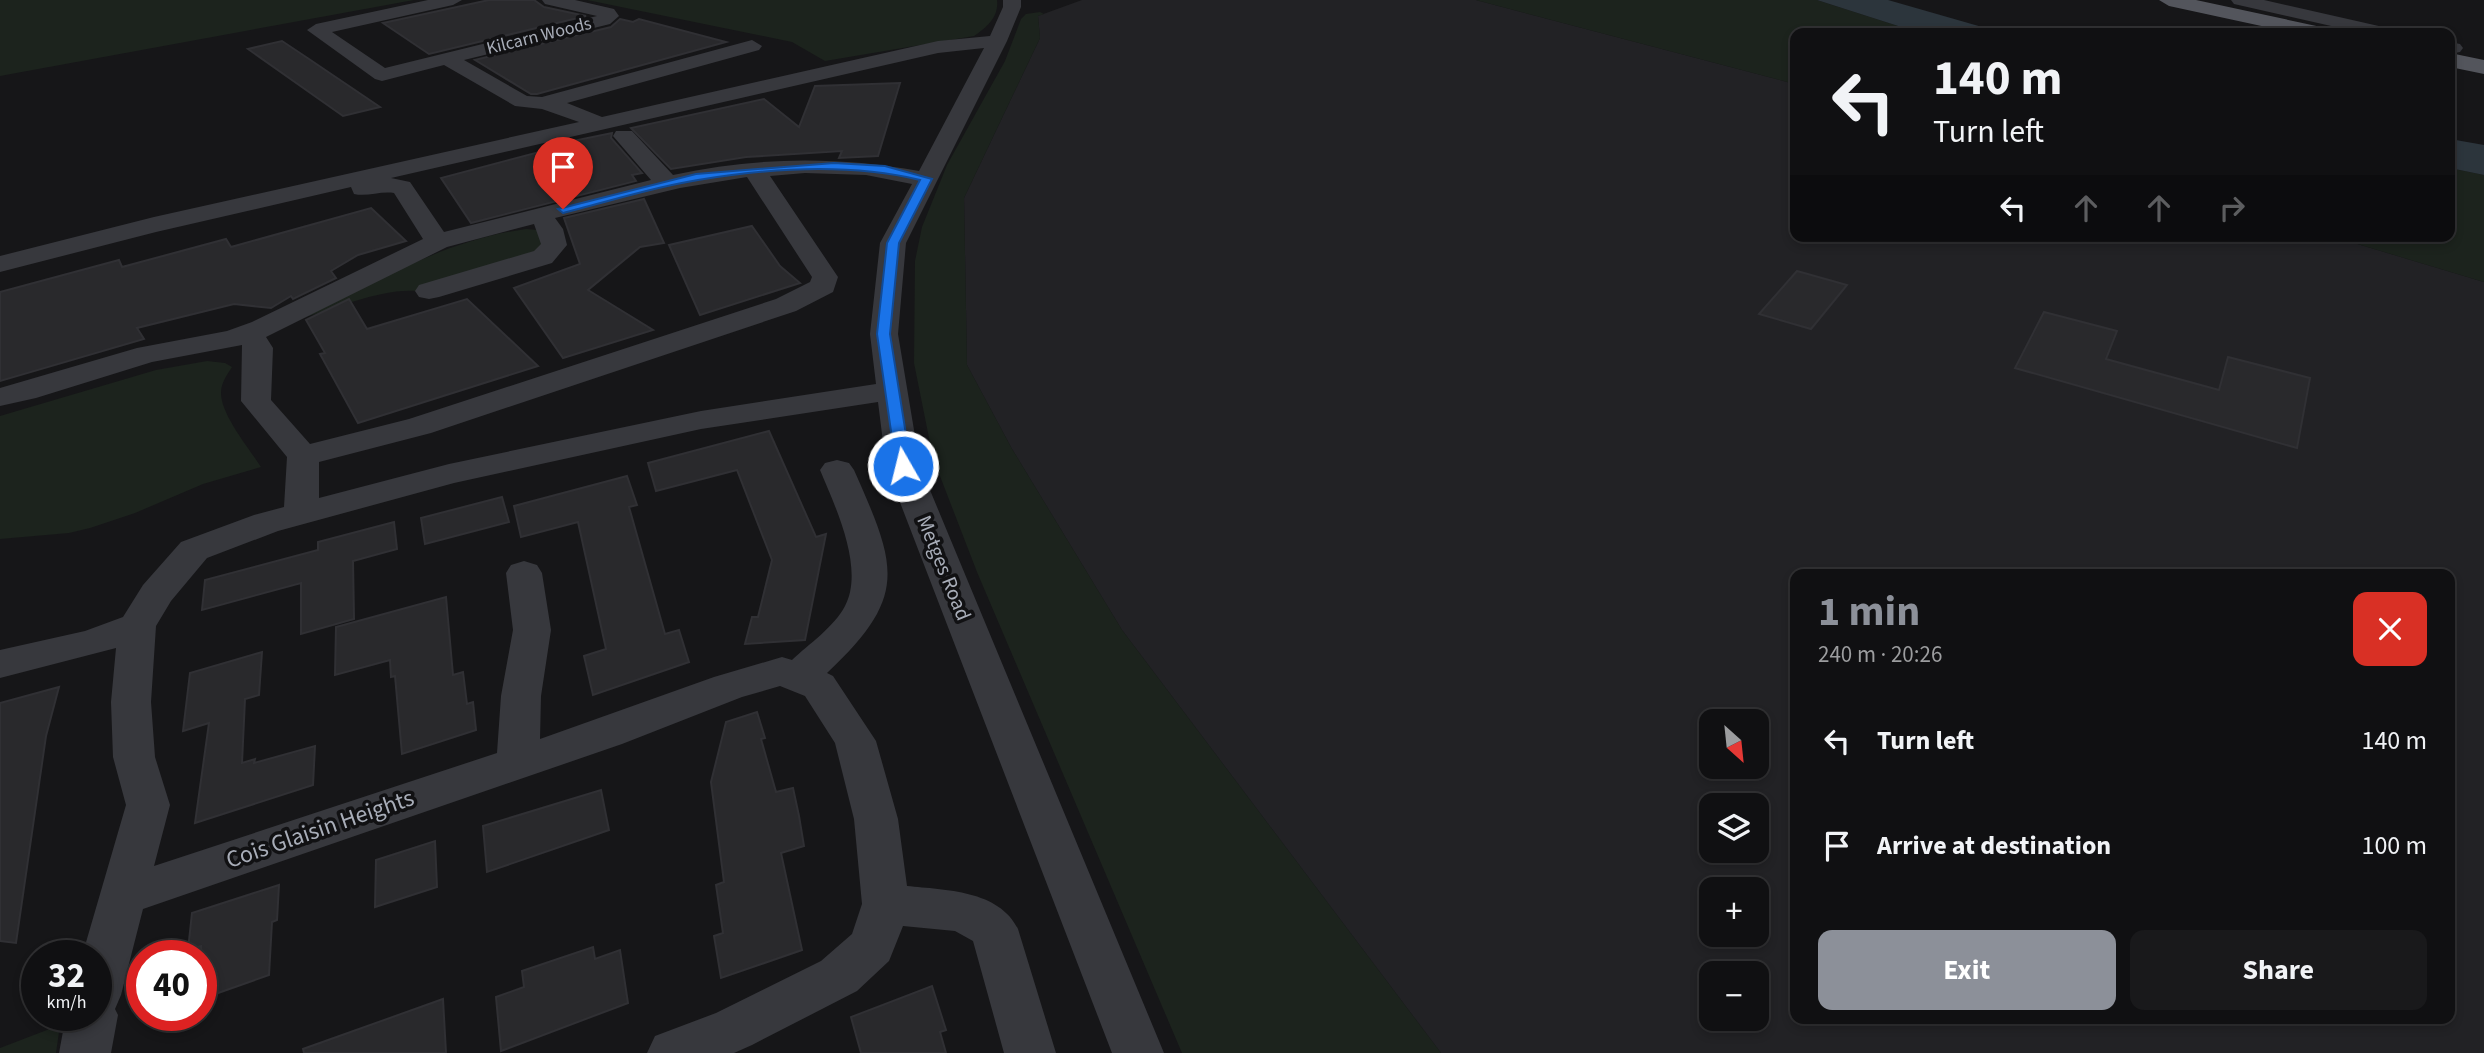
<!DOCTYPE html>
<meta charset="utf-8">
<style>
body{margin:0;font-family:"Source Sans 3",sans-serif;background:#19191b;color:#f1f3f6;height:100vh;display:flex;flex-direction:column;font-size:26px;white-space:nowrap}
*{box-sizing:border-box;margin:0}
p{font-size:23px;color:#9c9d9f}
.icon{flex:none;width:38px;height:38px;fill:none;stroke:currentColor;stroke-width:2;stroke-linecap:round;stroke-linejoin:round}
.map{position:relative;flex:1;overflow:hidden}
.drawer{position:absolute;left:1790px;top:569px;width:665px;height:455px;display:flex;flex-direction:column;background:#101012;border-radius:14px;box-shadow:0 4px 10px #0003,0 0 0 2px #303032}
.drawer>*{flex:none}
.guide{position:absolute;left:1790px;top:28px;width:665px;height:214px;border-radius:14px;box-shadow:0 4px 10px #0003,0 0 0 2px #303032;background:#101012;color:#f1f3f6;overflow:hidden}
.needle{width:46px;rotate:153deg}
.fabs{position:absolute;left:1699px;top:709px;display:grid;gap:14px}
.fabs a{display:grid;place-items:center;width:70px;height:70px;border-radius:14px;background:#101012;box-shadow:0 4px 10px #0003,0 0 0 2px #303032;font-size:35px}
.speed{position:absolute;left:21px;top:940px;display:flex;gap:14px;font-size:35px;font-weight:700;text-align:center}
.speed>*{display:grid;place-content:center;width:91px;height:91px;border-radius:50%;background:#101012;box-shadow:0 4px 10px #0003,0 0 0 2px #303032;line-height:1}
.speed small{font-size:18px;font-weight:400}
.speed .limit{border:10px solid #d22;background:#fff;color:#111}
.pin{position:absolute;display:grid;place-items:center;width:60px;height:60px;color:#fff;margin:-72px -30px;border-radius:50% 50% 50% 0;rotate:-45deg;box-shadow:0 0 7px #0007}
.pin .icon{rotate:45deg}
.me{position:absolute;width:77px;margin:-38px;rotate:352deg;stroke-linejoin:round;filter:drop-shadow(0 0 5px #0008)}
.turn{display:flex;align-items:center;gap:24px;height:147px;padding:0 28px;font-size:32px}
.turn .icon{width:91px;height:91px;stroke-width:2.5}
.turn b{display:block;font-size:49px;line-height:60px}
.lanes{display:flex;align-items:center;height:66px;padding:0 28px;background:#0003;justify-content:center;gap:35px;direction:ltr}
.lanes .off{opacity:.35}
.round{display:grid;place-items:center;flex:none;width:74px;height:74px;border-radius:14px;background:#19191b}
.head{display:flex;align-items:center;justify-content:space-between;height:119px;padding:0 28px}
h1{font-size:42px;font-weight:700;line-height:52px;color:#8c9099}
.cta{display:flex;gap:14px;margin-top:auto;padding:14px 28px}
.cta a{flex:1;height:80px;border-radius:14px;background:#8c9099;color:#fff;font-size:28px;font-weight:700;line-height:80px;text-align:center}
.cta a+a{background:#19191b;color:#f1f3f6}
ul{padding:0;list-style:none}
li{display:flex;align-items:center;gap:21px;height:105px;padding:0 28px}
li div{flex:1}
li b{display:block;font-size:26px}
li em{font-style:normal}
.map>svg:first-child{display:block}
</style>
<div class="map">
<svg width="2484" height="1053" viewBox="0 0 2484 1053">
<rect width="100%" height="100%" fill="#161618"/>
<path fill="#222225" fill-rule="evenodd" d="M1082 0H1476L1795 84 1796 236H2331L2484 282V1053H1441L1122 630 1012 449 967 365 964 198 1040 38 1038 16ZM1796 574H2450V1018H1796ZM1712 721H1757V766H1712ZM1712 805H1757V850H1712ZM1712 889H1757V934H1712ZM1712 973H1757V1018H1712Z"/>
<g fill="#1c231d">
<polygon points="0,0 414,0 0,76"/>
<path d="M587 0H997C999 17 987 27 974 36L825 61 792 42Z"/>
<polygon points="1476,0 1817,0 1920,33 1796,33 1795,84"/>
<polygon points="1040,12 1044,14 1038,16 1040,38 964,198 967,365 1012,449 1122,630 1441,1053 1182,1053 977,572 933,458 914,363 915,261 922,227 947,165 1005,61 1021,19 1026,14"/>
<polygon points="2450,168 2484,175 2484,282 2331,236 2450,236"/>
<path d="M526 229 537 230 544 248 416 291C383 288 337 308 305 317 376 281 446 240 526 229Z"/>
<path d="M207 361 225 363 232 367C227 375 221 383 221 393 221 415 249 448 261 467L203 484 135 513 90 528 69 533 0 539V416L156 370Z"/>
<polygon points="60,1025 56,1053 0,1053 0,1048"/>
</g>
<g fill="#2c353c">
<polygon points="1817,0 1888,0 2003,33 1920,33"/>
<polygon points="2450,139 2484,145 2484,175 2450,168"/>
</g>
<g fill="#29292c" stroke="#303034" stroke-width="2">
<polygon points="489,0 534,0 544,7 586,16 429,54 383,23"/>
<polygon points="620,19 633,22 639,19 726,42 537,94 531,94 475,60 611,27"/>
<polygon points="282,41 306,57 380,107 343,116 248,49"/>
<polygon points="900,83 878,156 839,158 842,151 746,157 671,169 631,128 764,99 799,127 815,86"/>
<polygon points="612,133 611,138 642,173 632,175 636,181 471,223 441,178 551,149 548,146"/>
<polygon points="644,199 664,243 640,247 588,290 653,330 563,358 514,288 580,264 564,218"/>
<polygon points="371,208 406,241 358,255 331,271 336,278 293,299 291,296 271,308 234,304 137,328 144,339 0,381 0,292 119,260 122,267 226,239 231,247"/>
<polygon points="752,226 780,266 800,283 700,315 669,245"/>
<polygon points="1797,271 1847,285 1811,329 1759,314"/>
<polygon points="349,299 367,329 467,299 538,366 358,423 320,354 325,353 306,320"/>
<polygon points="2044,312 2117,331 2106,359 2219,390 2228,357 2310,378 2297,448 2015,368"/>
<polygon points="769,431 816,537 826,534 805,640 745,644 752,617 758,617 772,560 737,470 656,491 648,463"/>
<polygon points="627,476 637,505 629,507 665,634 679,630 689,662 593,695 584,656 606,649 578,522 521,537 514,506"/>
<polygon points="502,497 509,522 425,544 421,518"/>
<polygon points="394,522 397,549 353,561 354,619 301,634 301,583 202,610 205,580 318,550 318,542"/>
<polygon points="446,597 453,675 463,672 467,704 473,702 476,730 402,754 395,676 391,677 390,660 335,675 336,627"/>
<polygon points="262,652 259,695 245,699 242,763 255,759 254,763 315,746 313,785 195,823 209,723 183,731 190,673"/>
<polygon points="59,687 46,736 16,943 0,941 0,703"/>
<polygon points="757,712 765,738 761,739 776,792 793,788 799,816 804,846 781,853 802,950 721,978 714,936 723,933 716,885 724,882 711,782 726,722"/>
<polygon points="601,790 609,830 487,872 483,826"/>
<polygon points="435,841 437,887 375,907 376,860"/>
<polygon points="279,885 277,920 272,922 269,975 201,999 201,946 188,950 192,913"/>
<polygon points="593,947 595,959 620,950 628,1003 501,1051 496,997 524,987 522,971"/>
<polygon points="932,986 946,1030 940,1032 946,1053 861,1053 851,1017"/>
<polygon points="443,999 446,1053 304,1053 303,1049"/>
</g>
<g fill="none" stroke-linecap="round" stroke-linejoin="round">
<g fill="#37383d" fill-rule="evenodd">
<path d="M428 0H462L453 5 332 32 385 68 597 16 545 4 542 0H575L614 9 619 16 610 24 464 60 527 96 542 97 752 40 762 46 759 50 567 103 602 117 938 41 990 36 1003 7V0H1021V7L1007 41 906 243 898 334 920 466 1164 1053H1112L886 466 878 402 701 429 454 483 278 531 207 558 171 601 156 626 151 702 155 757 170 805 154 866 497 753 501 696 513 630 506 573 511 565 524 561 537 565 542 573 551 630 541 696 540 739 714 677 782 657 792 660C809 644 834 627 845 606 865 568 835 506 820 470L825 463 837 460 849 463 854 470C897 567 909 596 827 673L833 676 876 741 898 819 907 886C945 890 999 890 1018 929L1056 1053H1004L973 941 955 931 903 926 889 961 857 991 752 1045 734 1053H647L655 1036 716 1013 821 961 852 934 862 904 854 819 835 743 805 696 780 686 742 697 622 744 143 909 121 995 115 1009 118 1015 111 1053H59L66 1015H96V956H82L126 805 113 757 111 702 116 648 0 678V650L85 631 123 617 143 585 181 542 254 515 284 507 287 457 241 401 242 345 152 362 36 398 0 406V388L137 348 227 331 252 322 423 239 394 193C380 191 367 197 354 194L351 187 156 232 0 272V256L154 217 579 122 542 109 515 106 444 65 382 81 375 79 307 30 316 24ZM984 48 919 171C835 156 756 157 673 175L632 131H616L613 136 651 180 444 232 410 182 391 178 938 53ZM805 173 866 175 912 184 880 243 870 334 876 384 701 411 449 464 319 498V462L431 433 796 311 833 292 838 277 770 176ZM747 177 812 277 810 282 776 299 409 419 310 444 271 400 273 348 266 337 447 247 534 224 541 244 534 251 419 285 415 291 419 297 429 299 439 297 552 263 567 245 563 229 555 218 680 188Z"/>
<polygon points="2231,0 2264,0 2392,29 2394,33 2362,33 2234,4"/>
<polygon points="2450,42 2460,44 2463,48 2460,52 2450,54"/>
</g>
<g fill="#53555c" fill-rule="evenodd">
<polygon points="2159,0 2196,0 2321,27 2328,29 2331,33 2294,33 2169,6"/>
<polygon points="2450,53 2484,60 2484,74 2450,67"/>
</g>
</g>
<path fill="#1a73e8" stroke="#114b97" stroke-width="2" d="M834 163 885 166 932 179 899 243 890 334 911 466 903 470 896 466 877 334 887 243 920 180C849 163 770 168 698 180 653 187 607 202 563 213L558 209 696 174Z"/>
<g text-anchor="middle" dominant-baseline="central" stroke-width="7" stroke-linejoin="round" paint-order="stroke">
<g font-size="18" fill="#a8adb8" stroke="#111113">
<text transform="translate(539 36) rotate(-14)">Kilcarn Woods</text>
</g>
<g font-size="21" fill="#a8adb8" stroke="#111113">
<text transform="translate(944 568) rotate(68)">Metges Road</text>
</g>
<g font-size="24" fill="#a8adb8" stroke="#111113">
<text transform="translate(320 829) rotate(-19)">Cois Glaisin Heights</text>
</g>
</g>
</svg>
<div class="fabs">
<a><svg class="needle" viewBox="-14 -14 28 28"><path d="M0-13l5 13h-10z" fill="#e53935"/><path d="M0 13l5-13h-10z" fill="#9c9d9f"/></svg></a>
<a><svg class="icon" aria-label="layers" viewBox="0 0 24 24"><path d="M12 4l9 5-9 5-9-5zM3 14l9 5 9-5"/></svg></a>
<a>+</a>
<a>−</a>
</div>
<div class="speed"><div>32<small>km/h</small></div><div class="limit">40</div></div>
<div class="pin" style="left:563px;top:209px;background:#d93025"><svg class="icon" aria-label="arrive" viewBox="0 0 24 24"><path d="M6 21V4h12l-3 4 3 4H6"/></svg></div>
<svg class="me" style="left:903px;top:466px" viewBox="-20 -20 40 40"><circle r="17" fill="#1a73e8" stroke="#fff" stroke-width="3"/><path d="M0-11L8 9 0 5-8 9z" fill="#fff"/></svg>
<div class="guide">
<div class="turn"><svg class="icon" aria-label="left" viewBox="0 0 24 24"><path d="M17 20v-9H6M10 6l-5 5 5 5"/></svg><div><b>140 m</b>Turn left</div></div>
<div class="lanes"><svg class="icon" aria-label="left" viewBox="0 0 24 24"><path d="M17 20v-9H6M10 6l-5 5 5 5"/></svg><svg class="icon off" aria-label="ahead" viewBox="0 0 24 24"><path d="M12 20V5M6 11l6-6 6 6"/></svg><svg class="icon off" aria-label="ahead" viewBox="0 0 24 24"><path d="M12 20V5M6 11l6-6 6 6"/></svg><svg class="icon off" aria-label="right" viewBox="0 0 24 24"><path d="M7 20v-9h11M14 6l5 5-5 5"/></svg></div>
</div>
<section class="drawer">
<div class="head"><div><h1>1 min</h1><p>240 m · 20:26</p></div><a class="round" style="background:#d93025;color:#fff"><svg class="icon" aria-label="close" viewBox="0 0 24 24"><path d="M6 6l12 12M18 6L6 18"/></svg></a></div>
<ul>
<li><svg class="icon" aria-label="left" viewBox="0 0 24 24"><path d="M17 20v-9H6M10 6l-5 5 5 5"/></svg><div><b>Turn left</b></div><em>140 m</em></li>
<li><svg class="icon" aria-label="arrive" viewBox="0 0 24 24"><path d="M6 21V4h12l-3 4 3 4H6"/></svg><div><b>Arrive at destination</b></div><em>100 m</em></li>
</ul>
<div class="cta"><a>Exit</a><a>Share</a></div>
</section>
</div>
